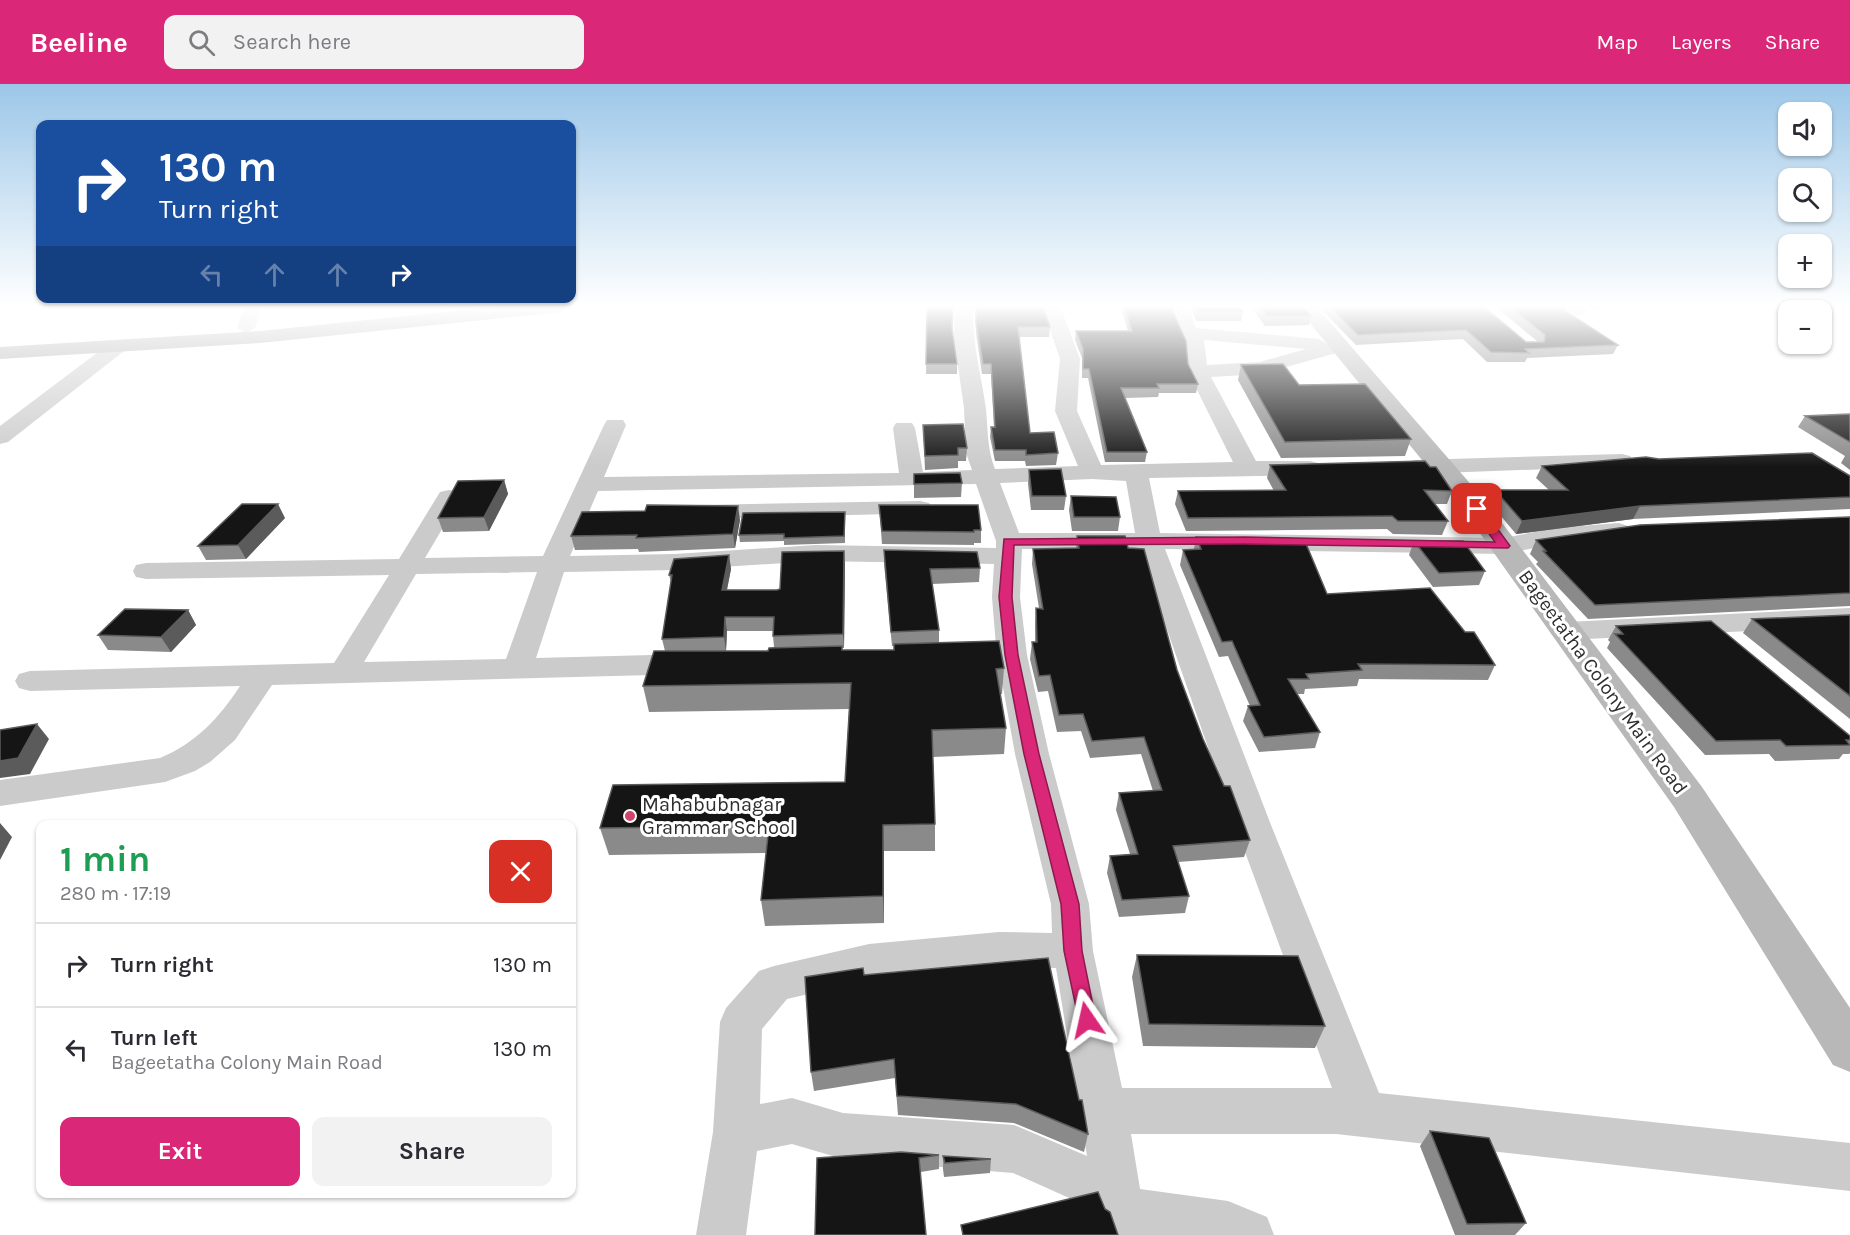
<!DOCTYPE html>
<meta charset="utf-8">
<style>
body{margin:0;font-family:Karla,sans-serif;background:#f2f2f3;color:#2b2b33;height:100vh;display:flex;flex-direction:column;font-size:22px;white-space:nowrap}
*{box-sizing:border-box;margin:0}
p{font-size:20px;color:#7c7c81}
.icon{flex:none;width:33px;height:33px;fill:none;stroke:currentColor;stroke-width:2;stroke-linecap:round;stroke-linejoin:round}
.map{position:relative;flex:1;overflow:hidden}
.sheet{position:absolute;left:36px;top:736px;width:540px;height:378px;display:flex;flex-direction:column;background:#fff;border-radius:12px;box-shadow:0 2px 4px #0004}
.sheet>*{flex:none}
.hud{position:absolute;left:36px;top:36px;width:540px;height:183px;border-radius:12px;box-shadow:0 2px 4px #0004;background:#1a4fa0;color:#fff;overflow:hidden}
.fabs{position:absolute;left:1778px;top:18px;display:grid;gap:12px}
.fabs a{display:grid;place-items:center;width:54px;height:54px;border-radius:12px;background:#fff;box-shadow:0 2px 4px #0004;font-size:30px}
.pin{position:absolute;display:grid;place-items:center;width:51px;height:51px;color:#fff;margin:-26px;border-radius:12px;box-shadow:0 3px 9px #0006}
.me{position:absolute;width:66px;margin:-33px;rotate:349deg;stroke-linejoin:round;filter:drop-shadow(0 0 4px #0008)}
.turn{display:flex;align-items:center;gap:21px;height:126px;padding:0 24px;font-size:27px}
.turn .icon{width:78px;height:78px;stroke-width:2.5}
.turn b{display:block;font-size:42px;line-height:51px}
.lanes{display:flex;align-items:center;height:57px;padding:0 24px;background:#0003;justify-content:center;gap:30px;direction:ltr}
.lanes .off{opacity:.35}
.round{display:grid;place-items:center;flex:none;width:63px;height:63px;border-radius:12px;background:#f2f2f3}
.summary{display:flex;align-items:center;justify-content:space-between;height:102px;padding:0 24px}
h1{font-size:36px;font-weight:700;line-height:45px;color:#1e9e55}
.cta{display:flex;gap:12px;margin-top:auto;padding:12px 24px}
.cta a{flex:1;height:69px;border-radius:12px;background:#db2777;color:#fff;font-size:24px;font-weight:700;line-height:69px;text-align:center}
.cta a+a{background:#f2f2f3;color:#2b2b33}
ul{padding:0;list-style:none}
li{display:flex;align-items:center;gap:18px;height:84px;padding:0 24px;border-top:2px solid #e1e1e2}
li div{flex:1}
li b{display:block;font-size:22px}
li em{font-style:normal}
header{display:flex;align-items:center;gap:36px;box-sizing:border-box;height:84px;padding:0 30px;background:#db2777;color:#fff}
header strong{font-size:28px}
nav{display:flex;gap:33px;margin-inline-start:auto;font-size:21px}
.search{width:420px;height:54px;background:#f2f2f3;display:flex;align-items:center;gap:15px;box-sizing:border-box;padding:0 21px;border-radius:12px;color:#7c7c81;font-size:22px}
.map>svg:first-child{display:block}
</style>
<header>
<strong>Beeline</strong>
<div class="search"><svg class="icon" aria-label="search" viewBox="0 0 24 24"><circle cx="10" cy="10" r="6"/><path d="M15 15l6 6"/></svg>Search here</div>
<nav><a>Map</a><a>Layers</a><a>Share</a></nav>
</header>
<div class="map">
<svg width="1850" height="1151" viewBox="0 0 1850 1151">
<rect width="100%" height="100%" fill="#fff"/>
<g fill="none" stroke-linecap="round" stroke-linejoin="round">
<g fill="#cbcbcb" fill-rule="evenodd">
<polygon points="244,222 262,222 255,244 246,249 237,244"/>
<path d="M955 222H973C972 261 981 288 986 325 988 346 987 365 995 385L1078 382 1055 327 1060 275 1042 222H1060L1080 275 1077 327 1101 381 1233 378 1188 288 1187 258 1177 243 1171 222H1189L1196 244 1319 255 1327 260 1340 256 1347 258 1349 262 1347 266 1261 290 1211 293 1256 377H1310L1318 379 1322 384 1318 389 1310 391 1149 394 1160 449 1504 454 1555 444 1619 439 1628 442 1632 447 1628 452 1619 455 1555 460 1504 470 1165 465 1271 741 1379 1009 1850 1059V1107L1336 1050H1131L1140 1105 1228 1117 1267 1133 1274 1151H1117L1102 1144 1094 1125 1013 1089 843 1075 792 1060 757 1067 746 1151H696L713 1048 720 938 726 924 759 887 774 882 869 860 999 848 1052 849 1051 820 1015 670 999 581 961 583 950 580 946 573 950 566 996 562 992 513 994 480 816 477 675 486 564 488 536 574 691 570 702 573 706 580 702 587 691 590 272 601 235 656 210 678 195 687 165 698 0 722V696L160 674C196 659 219 634 240 602L30 607 19 604 15 597 19 590 30 587 334 579 389 491 146 495 136 493 133 487 136 481 146 479 399 475 440 408 449 406 458 408 461 413 425 474 543 472 604 341 607 336H623L626 341 604 393 899 389 893 344 896 339H912L915 344 923 388 972 386 966 369 964 324 954 254ZM1204 256 1306 265 1260 278 1207 281ZM1092 395 1126 397 1135 449H1019L1000 399ZM976 400 996 457V464L816 461 675 470 570 472 598 407ZM1022 465H1139L1235 741 1332 1004H1122L1093 867 1089 820 1049 670 1027 571 1020 513ZM537 488 506 575 364 578 416 490ZM999 882 1056 884 1087 1072 1014 1041 843 1029 792 1014 760 1020 762 945 787 915 869 896Z"/>
<polygon points="1565,222 1585,222 1589,227 1580,232 1574,231"/>
<polygon points="117,257 126,263 124,267 8,358 0,360 0,342 110,259"/>
<polygon points="1622,370 1630,372 1633,377 1630,382 1415,390 1407,388 1403,383 1407,378 1415,376"/>
<polygon points="920,417 929,419 932,424 929,429 698,435 689,433 686,428 689,423 698,421"/>
<polygon points="1850,524 1850,542 1566,556 1556,553 1552,547 1556,541 1566,538"/>
</g>
<polygon fill="#b8b8b8" fill-rule="evenodd" points="1296,222 1316,222 1487,419 1702,703 1850,924 1850,988 1833,981 1674,723 1467,431"/>
<polygon fill="#a6a6a6" fill-rule="evenodd" points="503,222 571,222 561,228 260,259 0,275 0,263 260,247"/>
</g>
<g fill="#8a8a8a" fill-rule="evenodd">
<polygon points="927,222 952,246 957,280 957,290 926,290"/>
<polygon points="975,222 1043,222 1050,243 1049,253 1019,253 1030,349 1058,369 1056,381 1026,382 1025,377 995,377 990,353 991,343 994,343 991,290 982,290 976,249"/>
<polygon points="1120,222 1172,222 1188,280 1198,300 1196,309 1159,309 1158,313 1124,314 1147,368 1145,378 1105,378 1088,294 1082,294 1082,274 1075,256 1076,247 1128,247"/>
<polygon points="1191,222 1239,222 1243,228 1241,237 1196,237"/>
<polygon points="1250,222 1303,222 1311,232 1309,241 1265,242"/>
<polygon points="1318,222 1483,222 1526,258 1538,258 1495,222 1567,222 1566,226 1563,226 1618,261 1613,270 1527,274 1525,278 1487,278 1463,255 1356,261"/>
<polygon points="1587,222 1616,222 1615,224 1590,225"/>
<polygon points="1241,281 1299,301 1411,355 1405,372 1281,374 1238,296"/>
<polygon points="1850,330 1850,386 1841,379 1845,372 1798,343 1805,332"/>
<polygon points="923,341 967,364 966,377 958,377 958,384 925,386"/>
<polygon points="1659,375 1850,392 1850,425 1633,435 1516,450 1490,419 1495,406 1549,406 1536,394 1542,382"/>
<polygon points="1270,381 1430,383 1452,407 1447,420 1434,420 1448,437 1442,451 1393,450 1387,445 1186,447 1175,420 1178,407 1274,407 1267,394"/>
<polygon points="1029,386 1066,412 1064,426 1031,426 1028,400"/>
<polygon points="914,390 962,399 961,413 914,414"/>
<polygon points="504,396 508,410 489,447 443,448 438,434"/>
<polygon points="1071,412 1120,433 1118,447 1072,447 1069,426"/>
<polygon points="879,421 981,446 981,459 974,459 974,461 882,460"/>
<polygon points="1850,433 1850,522 1588,535 1536,480 1538,478 1530,470 1536,456"/>
<polygon points="285,434 246,475 206,476 198,462"/>
<polygon points="845,435 845,459 784,461 784,457 740,458 739,451"/>
<polygon points="740,436 735,464 639,468 638,465 575,466 571,452"/>
<polygon points="1077,452 1128,464 1177,586 1203,655 1250,756 1244,773 1178,778 1189,812 1185,829 1119,833 1107,789 1110,772 1130,770 1116,726 1119,709 1153,707 1141,670 1090,674 1081,647 1057,648 1048,607 1038,608 1030,575 1032,558 1035,558 1035,540 1036,524 1039,524 1032,480 1033,465 1076,464"/>
<polygon points="1196,453 1327,510 1465,548 1495,581 1488,596 1359,595 1357,602 1305,605 1304,610 1297,610 1320,648 1315,664 1259,668 1243,637 1248,622 1250,622 1228,572 1219,573 1180,481 1183,466 1194,465"/>
<polygon points="1414,457 1485,487 1479,501 1433,503 1409,471"/>
<path d="M884 466 980 484 979 498 932 500 939 546V559L1004 584 1002 610H1000L1006 644 1004 670 933 673 935 740V767H884V839L765 842 761 816 766 769 609 771 600 744 845 698 849 625 649 628 643 602 665 567 662 555 671 498 669 491 729 471 731 485 727 506H777L845 480 844 564H842V566H894V562H892L884 480ZM727 547H773V552L774 563 768 567H726Z"/>
<polygon points="188,526 196,541 171,568 108,566 98,551"/>
<polygon points="1850,531 1850,635 1743,549 1752,535"/>
<polygon points="1616,542 1850,652 1850,669 1849,670 1843,670 1839,675 1775,677 1769,670 1705,671 1607,564 1610,558 1608,556"/>
<polygon points="1137,871 1325,942 1315,964 1143,962 1132,893"/>
<polygon points="864,891 1079,1016 1088,1050 1084,1068 1014,1039 898,1031 895,994 814,1007 811,988"/>
<polygon points="1430,1047 1526,1139 1515,1151 1455,1151 1420,1062"/>
<polygon points="939,1071 939,1085 921,1088 817,1074"/>
<polygon points="943,1072 991,1075 990,1089 944,1093 943,1085"/>
</g>
<g fill="#5b5b5b">
<polygon points="504,396 508,410 489,447 484,433"/>
<polygon points="278,420 285,434 246,475 238,461"/>
<polygon points="738,422 740,436 735,464 733,450"/>
<polygon points="1640,422 1633,435 1516,450 1522,437"/>
<polygon points="844,467 845,480 844,564 843,550"/>
<polygon points="729,471 731,485 724,520 722,506"/>
<polygon points="188,526 196,541 171,568 161,553"/>
<polygon points="725,533 727,547 726,567 724,553"/>
<polygon points="37,640 49,655 30,690 0,694 0,677"/>
<polygon points="0,739 12,753 0,776"/>
<polygon points="883,741 884,767 884,839 883,812"/>
</g>
<g fill="#151515" stroke="#5b5b5b" stroke-width="1.5">
<polygon points="927,222 953,222 952,244 957,280 926,280"/>
<polygon points="976,222 1043,222 1050,243 1018,243 1030,349 1054,348 1058,369 1026,371 1026,366 995,366 991,343 995,343 991,280 983,280 976,239"/>
<polygon points="1124,222 1172,222 1173,228 1186,257 1188,280 1198,300 1157,300 1159,304 1121,304 1147,368 1107,368 1089,285 1083,285 1083,265 1076,247 1132,247"/>
<polygon points="1195,222 1239,222 1243,228 1197,228"/>
<polygon points="1259,222 1303,222 1311,232 1267,232"/>
<polygon points="1329,222 1483,222 1526,258 1544,258 1545,251 1509,222 1558,222 1618,261 1525,265 1529,269 1491,268 1466,246 1358,251"/>
<polygon points="1283,280 1299,301 1365,300 1411,355 1285,358 1241,281"/>
<polygon points="1850,330 1850,358 1805,332"/>
<polygon points="963,340 967,364 958,364 958,371 925,372 923,341"/>
<polygon points="1812,369 1850,392 1850,413 1640,422 1522,437 1495,406 1568,406 1542,382 1646,373 1659,375"/>
<polygon points="1425,377 1430,383 1436,383 1452,407 1424,406 1448,437 1398,437 1392,432 1188,434 1178,407 1286,406 1270,381"/>
<polygon points="1061,385 1066,412 1032,412 1029,386"/>
<polygon points="960,389 962,399 914,400 914,390"/>
<polygon points="504,396 484,433 438,434 458,397"/>
<polygon points="1071,412 1116,413 1120,433 1074,433"/>
<polygon points="242,420 278,420 238,461 198,462"/>
<polygon points="647,421 738,422 733,450 636,454 637,451 571,452 582,428 645,427"/>
<polygon points="879,421 978,421 981,446 974,446 974,448 882,447"/>
<polygon points="845,428 844,452 784,454 784,450 739,451 743,429"/>
<polygon points="1850,433 1850,509 1595,521 1543,467 1546,467 1536,456 1640,441"/>
<polygon points="1077,452 1125,452 1128,464 1144,465 1177,586 1203,655 1224,702 1230,702 1250,756 1173,762 1189,812 1122,816 1110,772 1138,770 1119,709 1162,706 1144,653 1092,657 1083,630 1059,631 1050,591 1039,592 1032,558 1037,558 1036,524 1043,525 1033,465 1079,464"/>
<polygon points="1196,453 1304,455 1327,510 1430,504 1465,548 1474,548 1495,581 1358,580 1362,586 1306,590 1309,595 1288,595 1320,648 1264,653 1248,622 1260,621 1232,557 1222,558 1183,466 1201,465"/>
<polygon points="1414,457 1463,457 1485,487 1439,489"/>
<polygon points="884,466 977,468 980,484 930,485 939,546 891,548"/>
<polygon points="844,467 843,550 773,552 774,533 725,533 724,553 662,555 672,491 669,491 674,475 729,471 722,506 777,506 780,505 782,468"/>
<polygon points="125,525 188,526 161,553 98,551"/>
<polygon points="1850,531 1850,612 1752,535"/>
<polygon points="1711,537 1850,652 1850,656 1846,656 1850,661 1786,662 1780,656 1716,657 1615,550 1623,550 1616,542"/>
<polygon points="999,557 1004,584 996,585 1006,644 932,646 935,740 883,741 883,812 761,816 769,742 600,744 613,701 845,698 851,599 643,602 654,567 768,567 769,564 842,562 842,566 894,566 894,560"/>
<polygon points="37,640 18,674 0,677 0,646"/>
<polygon points="1137,871 1298,872 1325,942 1149,940"/>
<polygon points="1048,874 1079,1016 1082,1016 1088,1050 1016,1020 897,1012 894,975 811,988 805,893 863,884 864,891"/>
<polygon points="1430,1047 1489,1054 1526,1139 1467,1140"/>
<polygon points="901,1068 939,1071 919,1074 926,1151 815,1151 817,1074"/>
<polygon points="943,1072 991,1075 945,1079"/>
<polygon points="1098,1108 1105,1125 1110,1128 1118,1151 963,1151 961,1141"/>
</g>
<linearGradient id="sky" x2="0" y2="1"><stop stop-color="#9cc7e8"/><stop offset="0.58" stop-color="#fff"/><stop offset="1" stop-color="#fff" stop-opacity="0"/></linearGradient>
<rect width="1850" height="383" fill="url(#sky)"/>
<polygon fill="#db2777" stroke="#8e194d" stroke-width="1.5" points="1473,422 1481,422 1510,462 1508,464 1244,460 1014,461 1012,513 1018,571 1039,670 1079,820 1082,867 1096,936 1093,942 1087,945 1080,942 1064,867 1061,820 1024,670 1005,571 999,513 1004,455 1244,453 1495,458 1471,425"/>
<circle fill="#d2426d" stroke="#fff" stroke-width="2" cx="630" cy="732" r="6"/>
<g text-anchor="middle" dominant-baseline="central" stroke-width="6" stroke-linejoin="round" paint-order="stroke">
<g font-size="20" fill="#2e2e2e" stroke="#fff">
<text transform="translate(1603 598) rotate(54)">Bageetatha Colony Main Road</text>
</g>
<g font-size="20" fill="#2e2e2e" stroke="#fff" text-anchor="start">
<text x="642" y="720">Mahabubnagar<tspan x="642" dy="23">Grammar School</tspan></text>
</g>
</g>
</svg>
<div class="fabs">
<a><svg class="icon" aria-label="sound" viewBox="0 0 24 24"><path d="M4 9h4l5-4v14l-5-4H4zM17 9q2 3 0 6"/></svg></a>
<a><svg class="icon" aria-label="search" viewBox="0 0 24 24"><circle cx="10" cy="10" r="6"/><path d="M15 15l6 6"/></svg></a>
<a>+</a>
<a>−</a>
</div>
<div class="pin" style="left:1477px;top:425px;background:#d93025"><svg class="icon" aria-label="arrive" viewBox="0 0 24 24"><path d="M6 21V4h12l-3 4 3 4H6"/></svg></div>
<svg class="me" style="left:1087px;top:936px" viewBox="-20 -20 40 40"><path d="M0-17L14 15 0 8-14 15z" fill="#db2777" stroke="#fff" stroke-width="4"/></svg>
<div class="hud">
<div class="turn"><svg class="icon" aria-label="right" viewBox="0 0 24 24"><path d="M7 20v-9h11M14 6l5 5-5 5"/></svg><div><b>130 m</b>Turn right</div></div>
<div class="lanes"><svg class="icon off" aria-label="left" viewBox="0 0 24 24"><path d="M17 20v-9H6M10 6l-5 5 5 5"/></svg><svg class="icon off" aria-label="ahead" viewBox="0 0 24 24"><path d="M12 20V5M6 11l6-6 6 6"/></svg><svg class="icon off" aria-label="ahead" viewBox="0 0 24 24"><path d="M12 20V5M6 11l6-6 6 6"/></svg><svg class="icon" aria-label="right" viewBox="0 0 24 24"><path d="M7 20v-9h11M14 6l5 5-5 5"/></svg></div>
</div>
<section class="sheet">
<div class="summary"><div><h1>1 min</h1><p>280 m · 17:19</p></div><a class="round" style="background:#d93025;color:#fff"><svg class="icon" aria-label="close" viewBox="0 0 24 24"><path d="M6 6l12 12M18 6L6 18"/></svg></a></div>
<ul>
<li><svg class="icon" aria-label="right" viewBox="0 0 24 24"><path d="M7 20v-9h11M14 6l5 5-5 5"/></svg><div><b>Turn right</b></div><em>130 m</em></li>
<li><svg class="icon" aria-label="left" viewBox="0 0 24 24"><path d="M17 20v-9H6M10 6l-5 5 5 5"/></svg><div><b>Turn left</b><p>Bageetatha Colony Main Road</p></div><em>130 m</em></li>
</ul>
<div class="cta"><a>Exit</a><a>Share</a></div>
</section>
</div>
